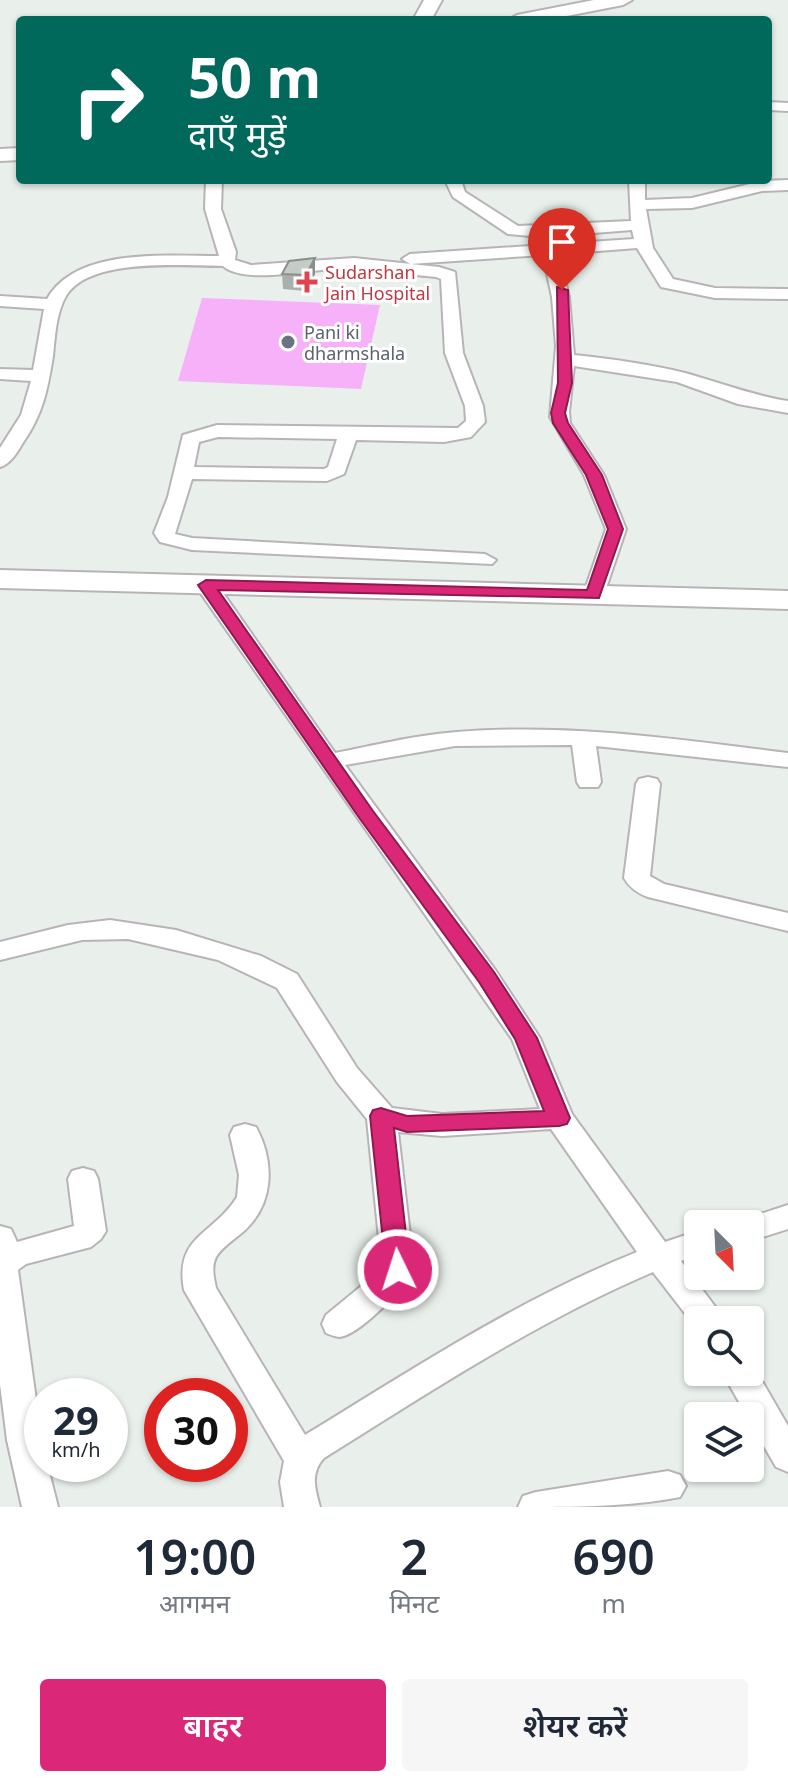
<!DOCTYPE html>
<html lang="hi">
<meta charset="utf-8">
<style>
body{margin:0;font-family:"Noto Sans","Noto Sans Devanagari",sans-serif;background:#f6f6f7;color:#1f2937;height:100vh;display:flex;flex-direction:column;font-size:30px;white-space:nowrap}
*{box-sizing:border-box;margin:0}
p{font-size:26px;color:#747a83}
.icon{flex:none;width:44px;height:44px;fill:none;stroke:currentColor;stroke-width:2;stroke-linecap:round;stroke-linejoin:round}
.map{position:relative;height:1507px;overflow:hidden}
.sheet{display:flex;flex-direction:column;background:#fff;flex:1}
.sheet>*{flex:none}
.hud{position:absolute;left:16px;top:16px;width:756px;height:168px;border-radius:8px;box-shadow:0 2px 6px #0004;background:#00695c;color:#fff;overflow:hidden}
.needle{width:52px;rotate:156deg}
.controls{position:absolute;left:684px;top:1210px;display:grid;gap:16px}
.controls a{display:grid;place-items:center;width:80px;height:80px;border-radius:8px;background:#fff;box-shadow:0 2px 6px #0004;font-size:40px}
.speed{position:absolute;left:24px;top:1378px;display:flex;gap:16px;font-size:40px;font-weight:700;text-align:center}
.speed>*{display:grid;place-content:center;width:104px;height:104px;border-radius:50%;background:#fff;box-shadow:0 2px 6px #0004;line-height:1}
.speed small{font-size:20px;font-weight:400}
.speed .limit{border:12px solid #d22;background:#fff;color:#111}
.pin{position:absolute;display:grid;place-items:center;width:68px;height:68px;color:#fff;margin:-82px -34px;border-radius:50% 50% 50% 0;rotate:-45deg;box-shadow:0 0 8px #0007}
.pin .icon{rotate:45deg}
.me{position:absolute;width:88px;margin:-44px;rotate:356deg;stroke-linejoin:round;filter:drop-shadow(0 0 6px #0008)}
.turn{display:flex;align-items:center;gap:28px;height:168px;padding:0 40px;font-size:36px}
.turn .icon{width:104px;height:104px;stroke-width:2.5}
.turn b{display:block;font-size:56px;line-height:68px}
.eta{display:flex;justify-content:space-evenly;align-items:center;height:136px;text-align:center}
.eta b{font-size:48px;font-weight:600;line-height:56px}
.cta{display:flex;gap:16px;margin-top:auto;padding:16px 40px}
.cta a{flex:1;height:92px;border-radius:8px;background:#db2777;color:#fff;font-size:32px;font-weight:600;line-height:92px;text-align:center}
.cta a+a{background:#f6f6f7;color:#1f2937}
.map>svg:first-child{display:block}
</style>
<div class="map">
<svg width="788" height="1507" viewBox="0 0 788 1507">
<rect width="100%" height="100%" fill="#e9f0eb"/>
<polygon fill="#f6b1f8" points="202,298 380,305 361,389 178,381"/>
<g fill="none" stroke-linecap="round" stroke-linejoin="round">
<g stroke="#b9b3b8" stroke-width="4">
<g id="street">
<polygon points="768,102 788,103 788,111 768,110"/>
<path d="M206 180H222L221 209 236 252 235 260 251 265 354 258 439 267 455 272 463 353 483 406 485 422 471 437 444 442 356 440 344 474 327 481 192 479 175 534 192 538 485 554 496 560 492 564 192 550 160 542 154 533 168 497 183 435 217 425 458 428 466 421 465 406 445 353 441 279 436 277C404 274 370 269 338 269 309 269 245 285 223 266 184 266 89 257 66 296 56 313 55 337 53 356 48 388 43 414 24 441 18 451 11 464 0 467V448L21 415 31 381 0 379V369L33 370 44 309 0 306V296L47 299C76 247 168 256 219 256L205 209ZM218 437 337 439 328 467 324 469 194 467 199 442Z"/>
<path d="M445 180H461L465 192 518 226 631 221 629 180H645V200L692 198 762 181 788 180V190L762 191 692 208 646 209 653 248 673 279 715 288 788 289V299L715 298 661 287 637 248 559 254 569 297 574 355C612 359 649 364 685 373 721 383 751 395 788 401V413L738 404 677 382 574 366 569 412 570 423 604 475 626 529 602 600H586L583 595 606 529 584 475 550 417 556 346 552 297 543 255 410 264 402 259 410 254 634 239 632 230 542 237 508 234 453 197Z"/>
<path d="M206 579 214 580 335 753C376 745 416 735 457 732 568 723 678 739 788 753V767L596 746 601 782 598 787H580L577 782 572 745 455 746 345 765 496 971 540 1038 572 1114 665 1242 698 1231V1255L681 1261 725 1320H698L697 1329 653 1272C536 1322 431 1391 324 1458 310 1473 315 1489 320 1507H284L280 1482 284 1461 184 1290C174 1235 214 1235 237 1197L239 1175 230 1135 234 1127 245 1124 256 1127C275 1162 274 1204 244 1231 235 1239 222 1247 216 1257 211 1267 214 1278 216 1288L305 1435C413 1369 519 1299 637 1252L551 1129 442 1136 398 1132 414 1270C405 1287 359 1336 339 1337 337 1337 328 1334 326 1333L322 1324 326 1315 382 1269 367 1119 337 1082 277 988 218 960 128 939 82 940 0 960V942L68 925 110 920 176 930 261 956 297 974 357 1068 392 1108 442 1114 540 1109 512 1039 195 585Z"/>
<path d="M648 777 657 779 660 784 650 876 664 884 788 913V931L648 897C637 893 630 888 624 878L636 784 639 779Z"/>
<polygon points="83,1168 94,1171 98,1179 106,1231 101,1239 91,1247 26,1264 18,1270 42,1443 42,1464 47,1464 58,1507 22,1507 7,1440 0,1384 0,1226 11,1229 17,1242 74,1226 68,1179 72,1171"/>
<polygon points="788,1205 788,1229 750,1241 750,1224 737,1224 739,1221"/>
<polygon points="751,1362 788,1426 788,1472 776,1467 750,1422 750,1416 747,1416 722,1372 750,1372"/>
<path d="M668 1471 680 1475 686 1486 680 1497C630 1507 571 1507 518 1507L523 1496 536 1492Z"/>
</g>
</g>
<g stroke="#b9b3b8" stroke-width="4">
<g id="secondary">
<polygon points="424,0 442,0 431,20 413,20"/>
<polygon points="594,0 632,0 623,5 546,20 508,20 517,15"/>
<polygon points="20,148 20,160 0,161 0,149"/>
<polygon points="0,570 788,591 788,609 0,588"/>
</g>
</g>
<use href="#street" fill="#fff" fill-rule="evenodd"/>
<use href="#secondary" fill="#fff" fill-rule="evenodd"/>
</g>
<polygon fill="#a9afab" points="315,258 315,274 306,291 283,289 282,274"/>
<polygon fill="#8a8f8b" points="315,258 315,274 306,291 306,275"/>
<polygon fill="#c5ccc7" stroke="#8a8f8b" stroke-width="2" points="315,258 306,275 282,274 289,261"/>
<polygon fill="#db2777" stroke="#8e194d" stroke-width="2" points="557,287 568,290 572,383 565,413 568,423 602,475 623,529 599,598 218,590 373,811 494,972 537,1038 570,1118 567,1124 559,1126 407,1132 394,1128 410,1270 407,1277 398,1280 390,1277 386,1270 370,1116 373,1110 381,1108 407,1116 544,1111 515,1039 479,982 360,819 198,585 206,580 587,590 608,529 586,475 553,423 551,413 558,383"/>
<path fill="#e0444e" stroke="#fff" stroke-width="3" d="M303 270h8v8h8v8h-8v8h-8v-8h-8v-8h8z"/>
<circle fill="#6b7280" stroke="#fff" stroke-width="3" cx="288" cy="342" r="8"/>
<g text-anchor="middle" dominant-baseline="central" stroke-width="6" stroke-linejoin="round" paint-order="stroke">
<g font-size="18" fill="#be3a42" stroke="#fff" text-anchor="start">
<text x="325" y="272">Sudarshan<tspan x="325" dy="21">Jain Hospital</tspan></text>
</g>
<g font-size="18" fill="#5b616d" stroke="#fff" text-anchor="start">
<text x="304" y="332">Pani ki<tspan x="304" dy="21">dharmshala</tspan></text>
</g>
</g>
</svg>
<div class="controls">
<a><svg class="needle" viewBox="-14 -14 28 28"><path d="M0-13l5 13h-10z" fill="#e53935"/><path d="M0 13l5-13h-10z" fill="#747a83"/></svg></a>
<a><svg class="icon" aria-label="search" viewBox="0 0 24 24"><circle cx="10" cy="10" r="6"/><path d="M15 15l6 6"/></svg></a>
<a><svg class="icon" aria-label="layers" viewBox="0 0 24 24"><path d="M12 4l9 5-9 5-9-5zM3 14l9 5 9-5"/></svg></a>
</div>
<div class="speed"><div>29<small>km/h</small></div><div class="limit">30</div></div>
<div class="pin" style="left:562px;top:290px;background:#d93025"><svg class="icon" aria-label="arrive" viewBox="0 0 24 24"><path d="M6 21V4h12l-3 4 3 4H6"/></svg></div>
<svg class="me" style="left:398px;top:1270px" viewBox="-20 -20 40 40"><circle r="17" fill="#db2777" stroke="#fff" stroke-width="3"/><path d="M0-11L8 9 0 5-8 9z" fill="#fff"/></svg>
<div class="hud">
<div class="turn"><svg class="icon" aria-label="right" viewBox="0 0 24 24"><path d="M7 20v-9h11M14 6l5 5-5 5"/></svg><div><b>50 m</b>दाएँ मुड़ें</div></div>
</div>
</div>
<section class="sheet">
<div class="eta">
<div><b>19:00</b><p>आगमन</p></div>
<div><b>2</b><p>मिनट</p></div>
<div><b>690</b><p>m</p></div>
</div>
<div class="cta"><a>बाहर</a><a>शेयर करें</a></div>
</section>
